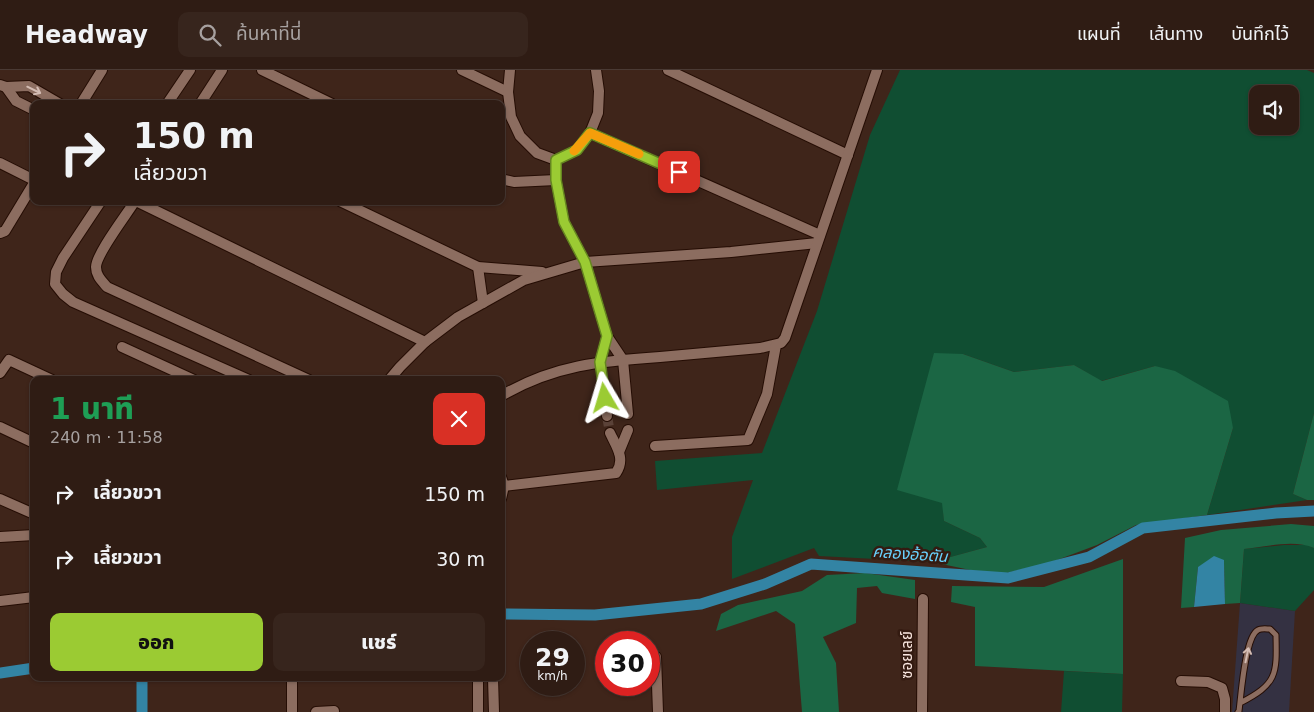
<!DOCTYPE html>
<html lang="th">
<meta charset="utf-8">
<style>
body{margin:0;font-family:"DejaVu Sans","Noto Sans Thai",sans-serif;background:#37251d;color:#f1f3f6;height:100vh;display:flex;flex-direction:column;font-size:19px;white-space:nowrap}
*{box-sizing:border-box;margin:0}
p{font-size:16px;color:#a7a1a0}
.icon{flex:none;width:28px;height:28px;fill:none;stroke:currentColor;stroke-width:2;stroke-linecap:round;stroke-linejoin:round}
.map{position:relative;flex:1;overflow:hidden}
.drawer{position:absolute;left:30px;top:306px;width:475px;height:305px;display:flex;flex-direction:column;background:#2f1c14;border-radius:10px;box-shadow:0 1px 4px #0004,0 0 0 1px #4a3a34}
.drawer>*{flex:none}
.top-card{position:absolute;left:30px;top:30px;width:475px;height:105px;border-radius:10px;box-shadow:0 1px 4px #0004,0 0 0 1px #4a3a34;background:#2f1c14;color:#f1f3f6;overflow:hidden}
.fabs{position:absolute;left:1249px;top:15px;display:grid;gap:10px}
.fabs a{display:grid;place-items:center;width:50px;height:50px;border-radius:10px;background:#2f1c14;box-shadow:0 1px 4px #0004,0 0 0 1px #4a3a34;font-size:25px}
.speed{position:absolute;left:520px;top:561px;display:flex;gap:10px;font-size:25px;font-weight:700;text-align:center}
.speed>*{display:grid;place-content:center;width:65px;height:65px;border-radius:50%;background:#2f1c14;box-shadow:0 1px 4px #0004,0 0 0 1px #4a3a34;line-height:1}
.speed small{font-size:12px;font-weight:400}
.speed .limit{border:8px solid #d22;background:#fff;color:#111}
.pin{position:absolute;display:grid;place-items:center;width:42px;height:42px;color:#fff;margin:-21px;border-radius:10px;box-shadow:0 2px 8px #0006}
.me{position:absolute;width:55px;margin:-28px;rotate:353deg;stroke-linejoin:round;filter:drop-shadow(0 0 4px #0008)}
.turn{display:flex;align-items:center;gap:18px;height:105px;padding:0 20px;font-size:22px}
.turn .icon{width:65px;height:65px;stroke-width:2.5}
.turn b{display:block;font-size:35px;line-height:42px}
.round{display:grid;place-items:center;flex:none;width:52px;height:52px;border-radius:10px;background:#37251d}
.overview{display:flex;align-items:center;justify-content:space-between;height:85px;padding:0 20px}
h1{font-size:30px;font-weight:800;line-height:38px;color:#1e9e55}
.primary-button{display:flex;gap:10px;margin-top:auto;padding:10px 20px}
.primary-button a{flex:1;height:58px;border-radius:10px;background:#9bcb33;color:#111;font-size:20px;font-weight:800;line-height:58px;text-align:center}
.primary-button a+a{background:#37251d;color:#f1f3f6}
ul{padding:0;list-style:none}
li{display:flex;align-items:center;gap:15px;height:65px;padding:0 20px}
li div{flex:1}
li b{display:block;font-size:19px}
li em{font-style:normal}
header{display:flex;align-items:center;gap:30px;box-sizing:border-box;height:70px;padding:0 25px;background:#2f1c14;border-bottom:1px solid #4a3a34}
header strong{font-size:24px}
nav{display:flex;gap:28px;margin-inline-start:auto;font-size:18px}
.search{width:350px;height:45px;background:#37251d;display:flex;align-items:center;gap:12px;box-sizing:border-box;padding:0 18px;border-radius:10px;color:#a7a1a0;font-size:19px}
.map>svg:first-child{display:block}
</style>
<header>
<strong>Headway</strong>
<div class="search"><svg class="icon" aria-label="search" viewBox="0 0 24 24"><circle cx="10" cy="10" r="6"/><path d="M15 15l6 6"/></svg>ค้นหาที่นี่</div>
<nav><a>แผนที่</a><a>เส้นทาง</a><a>บันทึกไว้</a></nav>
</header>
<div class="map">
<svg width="1314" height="642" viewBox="0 0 1314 642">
<rect width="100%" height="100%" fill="#3f251a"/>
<polygon fill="#343142" points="1240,533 1295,541 1289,642 1232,642"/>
<g fill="#104e32" fill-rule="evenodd">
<path d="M900 0H1307L1314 3V343L1293 424 1307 430 1207 445 1233 358 1155 296 1101 311 1074 295 1014 302 963 284 943 433 944 451 980 468 987 477 932 492 819 486 814 478 732 509V467L753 410 657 420 655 391 762 383 817 241 870 65ZM1258 24H1290V56H1258Z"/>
<polygon points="1284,475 1307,475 1314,478 1314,520 1295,541 1240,533 1244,479"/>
<polygon points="1064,601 1123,604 1122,642 1061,642"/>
</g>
<g fill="#1b6644">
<polygon points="934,283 963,284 1014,302 1074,295 1102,311 1155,296 1175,301 1228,331 1233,358 1207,445 1136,455 1097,475 1049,493 1002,504 975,501 932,492 987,477 980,468 944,451 942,433 897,420"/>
<polygon points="1314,343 1314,430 1307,430 1293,424"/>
<path d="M1291 454 1314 456V478C1294 469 1265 477 1244 479L1240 533 1225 534 1224 491 1198 497 1194 537 1181 538 1185 468 1221 460Z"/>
<polygon points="1123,489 1123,604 975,596 975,537 951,532 952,516 1044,517"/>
<polygon points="865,503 915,510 915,529 882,523 877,516 857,518 856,553 823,567 836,593 839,642 802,642 795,554 776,541 716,561 721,544 738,535 802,521 827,505"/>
</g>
<polygon fill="#3384a4" points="1214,486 1224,490 1225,534 1194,537 1198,497"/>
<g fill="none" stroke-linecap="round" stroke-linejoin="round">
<g stroke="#3384a4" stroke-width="11">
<polyline points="501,544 595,545 701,534 765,514 811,494 1008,508 1089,487 1143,458 1276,443 1314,441"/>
<polyline points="0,603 34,598"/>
<polyline points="142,608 142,642"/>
</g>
<polyline stroke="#5b4238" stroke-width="10" stroke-dasharray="10 5" stroke-linecap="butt" points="607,346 610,363"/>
<g stroke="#250d04" stroke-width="7">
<path id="service" d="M1238 642 1239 641C1241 626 1245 566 1258 560 1261 558 1267 559 1270 559L1276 565C1277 605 1277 614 1240 633"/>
</g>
<g stroke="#250d04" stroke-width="12">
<g id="minor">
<polyline points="262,0 332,34"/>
<polyline points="462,0 508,22"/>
<polyline points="510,0 508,22 511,47 520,66 537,83 556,90 577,80 590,63 598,43 599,21 596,0"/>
<polyline points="668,0 848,85"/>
<polyline points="0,15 6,17 29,16 60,34"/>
<polyline points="6,17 16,31 34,40"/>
<polyline points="81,34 102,0"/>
<polyline points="167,34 190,0"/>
<polyline points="200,34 222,0"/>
<polyline points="590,63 820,165"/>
<polyline points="0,93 34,110"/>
<polyline points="501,109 514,112 556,110 564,152 585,192 607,266 623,290 628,344"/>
<polyline points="556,110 556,90"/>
<polyline points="101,131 63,188 56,202 55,214 63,224 73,232 249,310"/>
<path d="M135 131C127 144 96 184 96 197 96 206 102 211 107 217L309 310"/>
<polyline points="136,131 425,272"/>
<polyline points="340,131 478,197 542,202"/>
<polyline points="0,163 5,161 34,113"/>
<polyline points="478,197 483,233"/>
<polyline points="607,266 600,292 607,346"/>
<polyline points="122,277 194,310"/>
<polyline points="0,303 9,290 52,310"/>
<polyline points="389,310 400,297 425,272 458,247 524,210 585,192 731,182 817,173"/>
<path d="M501 326C554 295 601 291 660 287 693 284 727 281 760 278L781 273 785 268 877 0"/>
<polyline points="0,357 34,373"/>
<polyline points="655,376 748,370 767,324 776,275"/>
<polyline points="619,382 628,360"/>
<polyline points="501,407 504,416 501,429"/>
<path d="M504 416 616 403C626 389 616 376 610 363"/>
<polyline points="0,429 34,444"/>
<polyline points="0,467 34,465"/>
<polyline points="0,531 34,527"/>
<polyline points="656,587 658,642"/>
<polyline points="292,608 292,642"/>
<polyline points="493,608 494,642"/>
<polyline points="1181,611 1208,612 1222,618 1225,629 1225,642"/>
<polyline points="316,642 334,641"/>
<polyline points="478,642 478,608"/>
<polyline points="922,642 923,529"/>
</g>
</g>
<use href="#service" stroke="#8c6d60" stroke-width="5"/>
<use href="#minor" stroke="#8c6d60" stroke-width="10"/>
</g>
<defs><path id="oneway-shaft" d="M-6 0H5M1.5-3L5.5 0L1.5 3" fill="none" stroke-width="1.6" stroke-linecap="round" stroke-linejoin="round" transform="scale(1.25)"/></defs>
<g stroke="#d4bcb3">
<use href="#oneway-shaft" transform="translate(34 20) rotate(26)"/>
<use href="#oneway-shaft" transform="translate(1247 585) rotate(-78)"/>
</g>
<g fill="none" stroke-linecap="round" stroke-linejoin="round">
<g stroke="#658421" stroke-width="12">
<polyline id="route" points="605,328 600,292 607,266 585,192 564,152 556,110 556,90 577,80 590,63 679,102"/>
</g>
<use href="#route" stroke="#9bcb33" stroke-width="9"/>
<polyline stroke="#f59e0b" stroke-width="9" points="574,81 590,63 639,84"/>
</g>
<g text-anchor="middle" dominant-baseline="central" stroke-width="5" stroke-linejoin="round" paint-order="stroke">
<g font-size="15" fill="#fae7e0" stroke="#341b11">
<text transform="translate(907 585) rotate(-90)">ซอยเลย์</text>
</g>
<g font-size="16" font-style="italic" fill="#69d2fe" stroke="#341b11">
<text transform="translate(910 484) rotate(4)">คลองอ้อตัน</text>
</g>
</g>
</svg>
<div class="fabs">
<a><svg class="icon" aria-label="sound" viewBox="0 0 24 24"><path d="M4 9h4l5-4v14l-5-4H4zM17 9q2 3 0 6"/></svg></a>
</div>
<div class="speed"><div>29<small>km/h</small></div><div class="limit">30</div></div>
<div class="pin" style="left:679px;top:102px;background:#d93025"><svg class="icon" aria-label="arrive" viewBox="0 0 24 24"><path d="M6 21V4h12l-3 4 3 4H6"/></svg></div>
<svg class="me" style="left:605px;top:328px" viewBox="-20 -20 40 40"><path d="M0-17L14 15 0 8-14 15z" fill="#9bcb33" stroke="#fff" stroke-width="4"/></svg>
<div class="top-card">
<div class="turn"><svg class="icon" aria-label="right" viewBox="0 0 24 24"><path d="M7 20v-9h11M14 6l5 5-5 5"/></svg><div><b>150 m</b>เลี้ยวขวา</div></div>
</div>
<section class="drawer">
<div class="overview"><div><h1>1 นาที</h1><p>240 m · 11:58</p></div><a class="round" style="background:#d93025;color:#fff"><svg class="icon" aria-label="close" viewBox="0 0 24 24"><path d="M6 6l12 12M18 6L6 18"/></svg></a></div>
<ul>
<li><svg class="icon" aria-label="right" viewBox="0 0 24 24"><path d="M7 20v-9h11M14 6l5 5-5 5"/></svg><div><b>เลี้ยวขวา</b></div><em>150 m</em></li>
<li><svg class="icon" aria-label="right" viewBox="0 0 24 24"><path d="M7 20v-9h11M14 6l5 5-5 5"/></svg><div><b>เลี้ยวขวา</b></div><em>30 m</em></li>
</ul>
<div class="primary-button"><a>ออก</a><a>แชร์</a></div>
</section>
</div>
